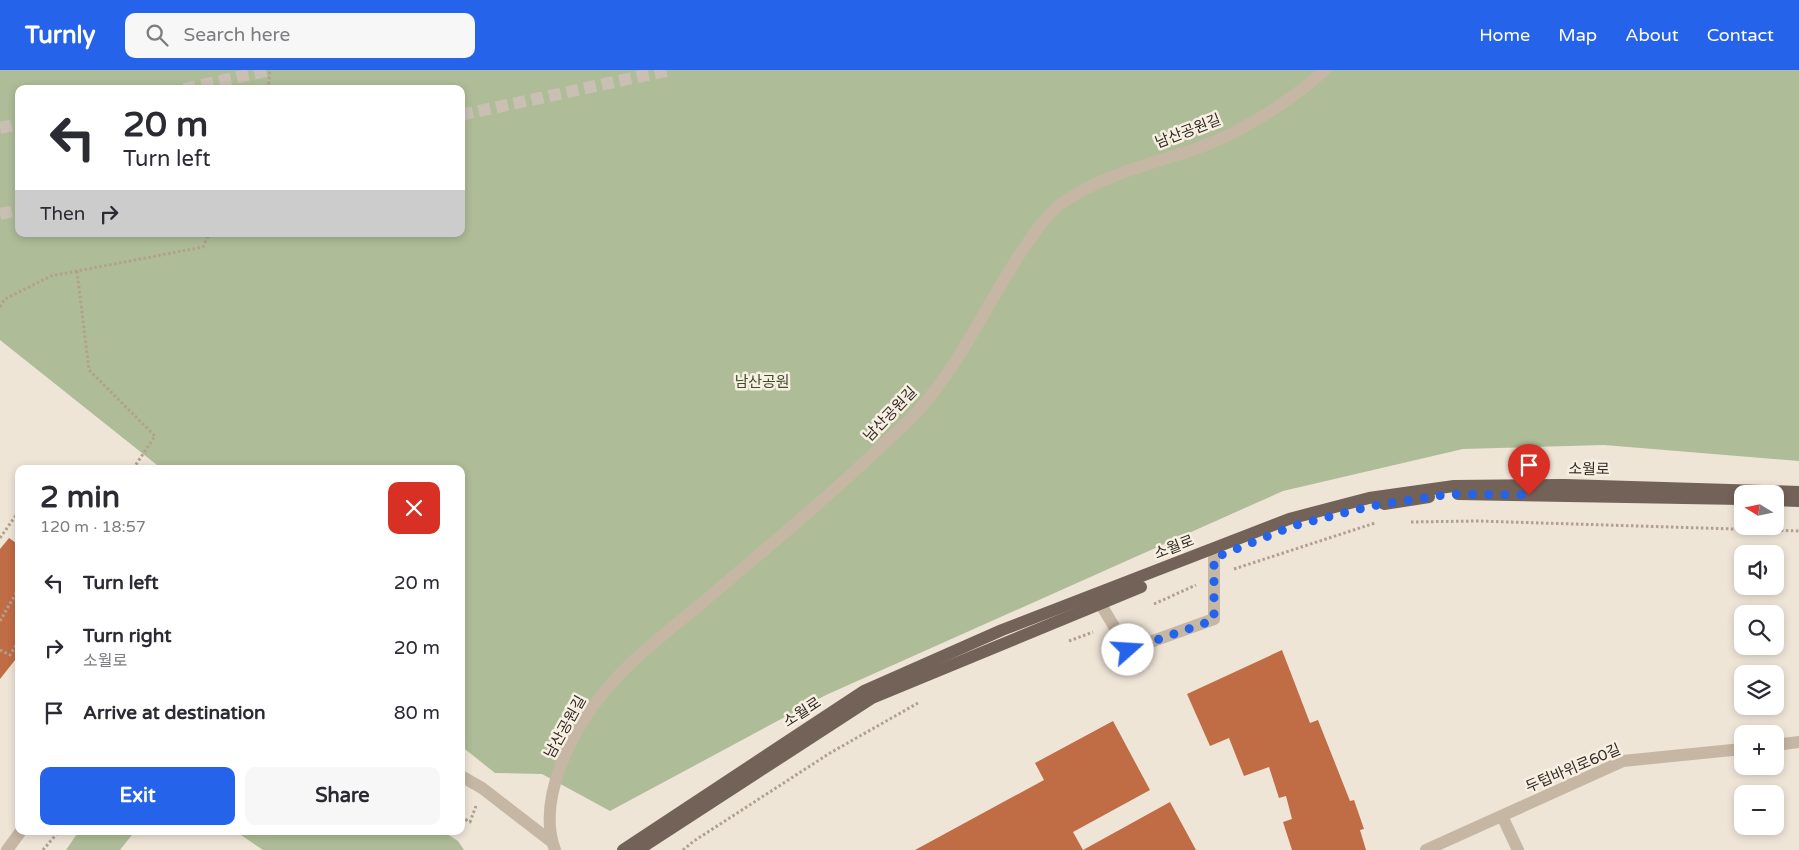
<!DOCTYPE html>
<meta charset="utf-8">
<style>
body{margin:0;font-family:"Varela Round","Noto Sans KR",sans-serif;background:#f7f7f7;color:#2b2b33;height:100vh;display:flex;flex-direction:column;font-size:19px;white-space:nowrap}
*{box-sizing:border-box;margin:0}
p{font-size:16px;color:#7c7c81}
.icon{flex:none;width:28px;height:28px;fill:none;stroke:currentColor;stroke-width:2;stroke-linecap:round;stroke-linejoin:round}
.map{position:relative;flex:1;overflow:hidden}
.panel{position:absolute;left:15px;top:395px;width:450px;height:370px;display:flex;flex-direction:column;background:#fff;border-radius:10px;box-shadow:0 2px 8px #0003}
.panel>*{flex:none}
.top-card{position:absolute;left:15px;top:15px;width:450px;height:152px;border-radius:10px;box-shadow:0 2px 8px #0003;background:#fff;color:#2b2b33;overflow:hidden}
.needle{width:32px;rotate:280deg}
.tools{position:absolute;left:1734px;top:415px;display:grid;gap:10px}
.tools a{display:grid;place-items:center;width:50px;height:50px;border-radius:10px;background:#fff;box-shadow:0 2px 8px #0003;font-size:25px}
.pin{position:absolute;display:grid;place-items:center;width:42px;height:42px;color:#fff;margin:-51px -21px;border-radius:50% 50% 50% 0;rotate:-45deg;box-shadow:0 0 5px #0007}
.pin .icon{rotate:45deg}
.me{position:absolute;width:55px;margin:-28px;rotate:71deg;stroke-linejoin:round;filter:drop-shadow(0 0 4px #0008)}
.turn{display:flex;align-items:center;gap:18px;height:105px;padding:0 25px;font-size:22px}
.turn .icon{width:65px;height:65px;stroke-width:2.5}
.turn b{display:block;font-size:35px;line-height:42px}
.then{display:flex;align-items:center;height:48px;padding:0 25px;background:#0003;gap:10px;font-size:19px}
.round{display:grid;place-items:center;flex:none;width:52px;height:52px;border-radius:10px;background:#f7f7f7}
.overview{display:flex;align-items:center;justify-content:space-between;height:85px;padding:0 25px}
h1{font-size:30px;font-weight:700;line-height:38px}
.cta{display:flex;gap:10px;margin-top:auto;padding:10px 25px}
.cta a{flex:1;height:58px;border-radius:10px;background:#2563eb;color:#fff;font-size:20px;font-weight:700;line-height:58px;text-align:center}
.cta a+a{background:#f7f7f7;color:#2b2b33}
ul{padding:0;list-style:none}
li{display:flex;align-items:center;gap:15px;height:65px;padding:0 25px}
li div{flex:1}
li b{display:block;font-size:19px}
li em{font-style:normal}
header{display:flex;align-items:center;gap:30px;box-sizing:border-box;height:70px;padding:0 25px;background:#2563eb;color:#fff}
header strong{font-size:24px}
nav{display:flex;gap:28px;margin-inline-start:auto;font-size:18px}
.search{width:350px;height:45px;background:#f7f7f7;display:flex;align-items:center;gap:12px;box-sizing:border-box;padding:0 18px;border-radius:10px;color:#7c7c81;font-size:19px}
.map>svg:first-child{display:block}
</style>
<header>
<strong>Turnly</strong>
<div class="search"><svg class="icon" aria-label="search" viewBox="0 0 24 24"><circle cx="10" cy="10" r="6"/><path d="M15 15l6 6"/></svg>Search here</div>
<nav><a>Home</a><a>Map</a><a>About</a><a>Contact</a></nav>
</header>
<div class="map">
<svg width="1799" height="780" viewBox="0 0 1799 780">
<rect width="100%" height="100%" fill="#efe5d7"/>
<g fill="#aebd98" fill-rule="evenodd">
<path d="M0 0H1799V391L1604 375 1463 379 1283 421 826 625 610 741 542 704 495 703 461 676V399H162L0 270ZM19 19H461V164H19Z"/>
<polygon points="79,761 135,761 120,780 66,780"/>
<polygon points="235,761 442,761 458,771 464,780 263,780"/>
</g>
<g fill="#c06c44">
<polygon points="9,468 19,475 19,585 0,609 0,479"/>
<polygon points="1282,580 1310,653 1318,650 1350,731 1354,730 1364,759 1360,760 1366,780 1292,780 1283,752 1292,749 1286,726 1279,728 1269,697 1244,706 1229,668 1210,676 1187,624"/>
<polygon points="1113,651 1150,720 1073,762 1083,780 1170,732 1196,780 915,780 1044,710 1035,693"/>
</g>
<g fill="none" stroke-linecap="round" stroke-linejoin="round">
<g stroke="#c9c0b3" stroke-width="12" stroke-dasharray="12 6" stroke-linecap="butt">
<polyline points="184,19 270,0"/>
<polyline points="461,45 670,0"/>
<polyline points="0,58 19,54"/>
<polyline points="0,144 19,140"/>
</g>
<g stroke="#b2a08e" stroke-width="3" stroke-dasharray="2.5 2.5" stroke-linecap="butt">
<polyline points="268,19 270,0"/>
<polyline points="77,201 89,300 155,366 133,399"/>
<polyline points="0,237 5,229 51,206 203,177 209,164"/>
<polyline points="1411,452 1477,451 1799,461"/>
<polyline points="0,468 19,441"/>
<polyline points="1234,499 1375,453"/>
<polyline points="1154,534 1196,515"/>
<polyline points="0,551 19,518"/>
<polyline points="1069,571 1093,562"/>
<polyline points="0,580 10,585 19,571"/>
<polyline points="461,747 470,752 476,736"/>
<polyline points="43,780 59,761"/>
<polyline points="683,780 694,771 830,683 918,633"/>
</g>
<g stroke="#c6b6a4" stroke-width="12">
<polyline points="1100,533 1128,580 1214,549 1214,488"/>
<polyline points="1775,675 1799,672"/>
<polyline points="461,706 482,718 552,772"/>
<polyline points="1502,746 1518,780"/>
<polyline points="7,780 21,761"/>
<path d="M555 780C536 730 572 660 604 622 632 588 668 561 702 533 760 483 820 435 875 382 889 369 904 356 917 342 961 294 987 232 1024 178 1035 162 1048 142 1065 131 1106 103 1157 93 1203 76 1244 61 1293 29 1325 0"/>
<polyline points="1426,780 1623,691 1742,679"/>
</g>
<g stroke="#736257" stroke-width="12">
<polyline points="1458,424 1742,429"/>
<polyline points="1775,430 1799,431"/>
<polyline points="1384,434 1429,427"/>
<polyline points="623,780 864,621 1002,560 1289,449 1369,428 1454,416 1565,415 1799,422"/>
<polyline points="638,780 872,628 1141,517"/>
</g>
</g>
<g fill="none" stroke-linecap="round" stroke-linejoin="round">
<polyline stroke="#2563eb" stroke-width="9" stroke-dasharray="0 16.2" points="1128,580 1214,550 1214,488 1293,456 1371,436 1451,424 1529,425"/>
</g>
<g text-anchor="middle" dominant-baseline="central" stroke-width="5" stroke-linejoin="round" paint-order="stroke">
<g font-size="15" fill="#322a25" stroke="#f7efe2">
<text transform="translate(1188 61) rotate(-21)">남산공원길</text>
<text transform="translate(890 344) rotate(-46)">남산공원길</text>
<text transform="translate(1589 399) rotate(1)">소월로</text>
<text transform="translate(1174 477) rotate(-21)">소월로</text>
<text transform="translate(802 642) rotate(-33)">소월로</text>
<text transform="translate(565 657) rotate(-61)">남산공원길</text>
<text transform="translate(1573 698) rotate(-23)">두텁바위로60길</text>
</g>
<g font-size="15" fill="#3e4f2a" stroke="#f7efe2">
<text x="762" y="312">남산공원</text>
</g>
</g>
</svg>
<div class="tools">
<a><svg class="needle" viewBox="-14 -14 28 28"><path d="M0-13l5 13h-10z" fill="#e53935"/><path d="M0 13l5-13h-10z" fill="#7c7c81"/></svg></a>
<a><svg class="icon" aria-label="sound" viewBox="0 0 24 24"><path d="M4 9h4l5-4v14l-5-4H4zM17 9q2 3 0 6"/></svg></a>
<a><svg class="icon" aria-label="search" viewBox="0 0 24 24"><circle cx="10" cy="10" r="6"/><path d="M15 15l6 6"/></svg></a>
<a><svg class="icon" aria-label="layers" viewBox="0 0 24 24"><path d="M12 4l9 5-9 5-9-5zM3 14l9 5 9-5"/></svg></a>
<a>+</a>
<a>−</a>
</div>
<div class="pin" style="left:1529px;top:425px;background:#d93025"><svg class="icon" aria-label="arrive" viewBox="0 0 24 24"><path d="M6 21V4h12l-3 4 3 4H6"/></svg></div>
<svg class="me" style="left:1128px;top:580px" viewBox="-20 -20 40 40"><circle r="19" fill="#fff"/><path d="M0-13L10 11 0 6-10 11z" fill="#2563eb"/></svg>
<div class="top-card">
<div class="turn"><svg class="icon" aria-label="left" viewBox="0 0 24 24"><path d="M17 20v-9H6M10 6l-5 5 5 5"/></svg><div><b>20 m</b>Turn left</div></div>
<div class="then">Then<svg class="icon" aria-label="right" viewBox="0 0 24 24"><path d="M7 20v-9h11M14 6l5 5-5 5"/></svg></div>
</div>
<section class="panel">
<div class="overview"><div><h1>2 min</h1><p>120 m · 18:57</p></div><a class="round" style="background:#d93025;color:#fff"><svg class="icon" aria-label="close" viewBox="0 0 24 24"><path d="M6 6l12 12M18 6L6 18"/></svg></a></div>
<ul>
<li><svg class="icon" aria-label="left" viewBox="0 0 24 24"><path d="M17 20v-9H6M10 6l-5 5 5 5"/></svg><div><b>Turn left</b></div><em>20 m</em></li>
<li><svg class="icon" aria-label="right" viewBox="0 0 24 24"><path d="M7 20v-9h11M14 6l5 5-5 5"/></svg><div><b>Turn right</b><p>소월로</p></div><em>20 m</em></li>
<li><svg class="icon" aria-label="arrive" viewBox="0 0 24 24"><path d="M6 21V4h12l-3 4 3 4H6"/></svg><div><b>Arrive at destination</b></div><em>80 m</em></li>
</ul>
<div class="cta"><a>Exit</a><a>Share</a></div>
</section>
</div>
